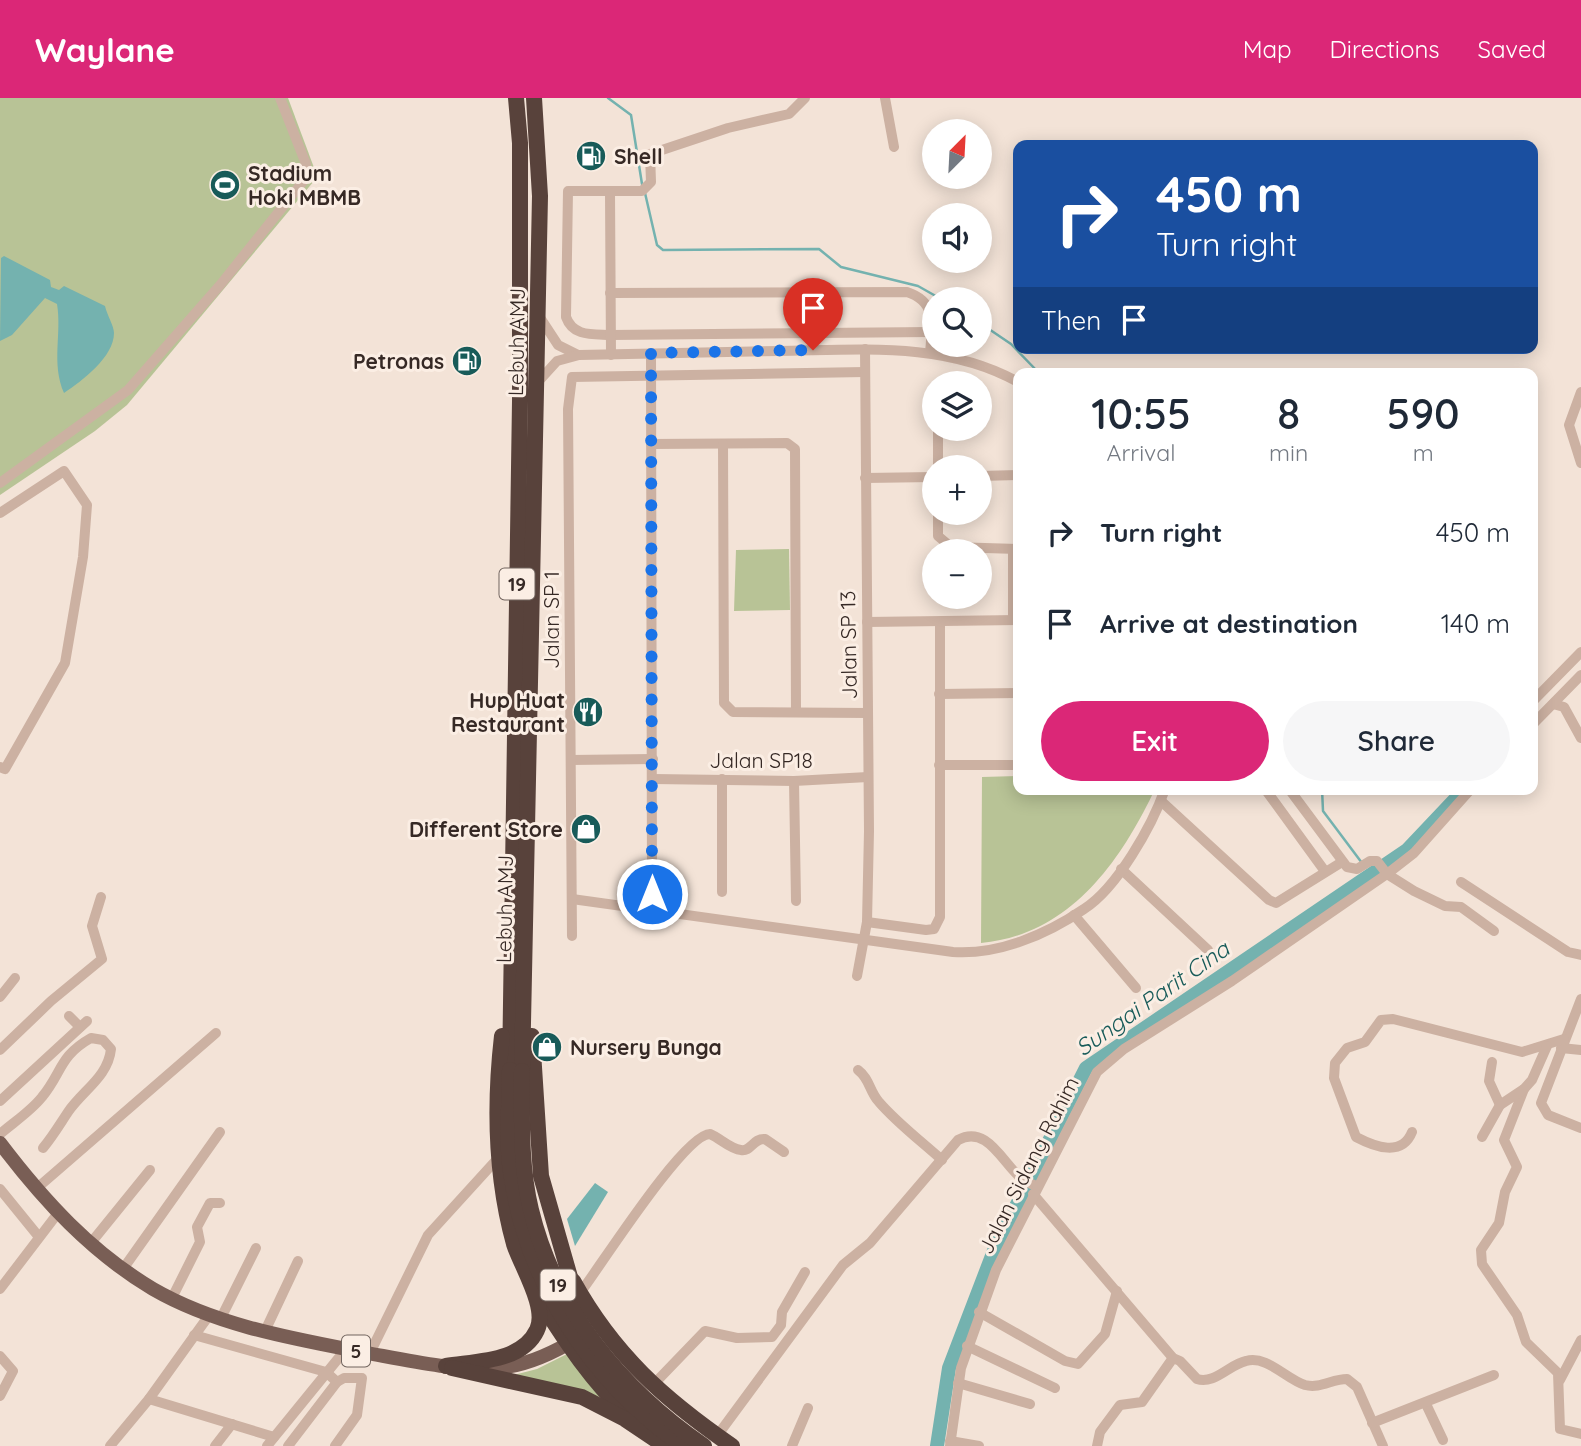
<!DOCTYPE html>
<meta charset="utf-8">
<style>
body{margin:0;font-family:Quicksand,sans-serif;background:#f6f6f7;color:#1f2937;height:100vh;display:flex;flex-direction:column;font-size:26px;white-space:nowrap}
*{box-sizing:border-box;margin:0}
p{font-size:23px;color:#747a83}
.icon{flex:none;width:38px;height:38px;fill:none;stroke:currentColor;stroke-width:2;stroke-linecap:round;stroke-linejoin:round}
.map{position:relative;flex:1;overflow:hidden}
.details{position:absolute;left:1013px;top:270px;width:525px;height:427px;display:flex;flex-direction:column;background:#fff;border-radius:14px;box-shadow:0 4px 18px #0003}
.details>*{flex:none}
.banner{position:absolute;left:1013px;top:42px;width:525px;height:214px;border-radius:14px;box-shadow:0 4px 18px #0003;background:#1a4fa0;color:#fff;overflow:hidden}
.needle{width:46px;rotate:24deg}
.buttons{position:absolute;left:922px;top:21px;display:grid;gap:14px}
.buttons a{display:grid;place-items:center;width:70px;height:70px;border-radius:50%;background:#fff;box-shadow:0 4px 18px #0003;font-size:35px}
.pin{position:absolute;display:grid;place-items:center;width:60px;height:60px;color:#fff;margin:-72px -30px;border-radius:50% 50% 50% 0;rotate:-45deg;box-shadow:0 0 7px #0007}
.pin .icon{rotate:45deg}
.me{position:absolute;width:77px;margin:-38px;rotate:0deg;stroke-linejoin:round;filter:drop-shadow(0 0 5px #0008)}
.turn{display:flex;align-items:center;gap:24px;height:147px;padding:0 28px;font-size:32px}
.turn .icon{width:91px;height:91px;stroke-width:2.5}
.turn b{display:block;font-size:49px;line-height:60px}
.then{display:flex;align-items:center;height:66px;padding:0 28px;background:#0003;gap:14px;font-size:26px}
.eta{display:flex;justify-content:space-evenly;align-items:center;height:119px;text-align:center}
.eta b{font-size:42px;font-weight:600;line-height:49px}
.button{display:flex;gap:14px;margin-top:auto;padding:14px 28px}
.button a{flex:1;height:80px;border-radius:42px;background:#db2777;color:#fff;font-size:28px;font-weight:600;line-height:80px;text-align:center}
.button a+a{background:#f6f6f7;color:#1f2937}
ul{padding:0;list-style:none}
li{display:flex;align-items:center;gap:21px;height:91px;padding:0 28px}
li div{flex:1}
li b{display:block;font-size:26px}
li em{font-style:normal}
header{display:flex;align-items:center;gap:42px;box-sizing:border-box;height:98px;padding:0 35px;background:#db2777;color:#fff}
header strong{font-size:33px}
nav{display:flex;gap:38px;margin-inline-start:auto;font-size:24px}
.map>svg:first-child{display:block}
</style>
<header>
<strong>Waylane</strong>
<nav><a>Map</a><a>Directions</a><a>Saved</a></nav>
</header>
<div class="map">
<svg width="1581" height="1348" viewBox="0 0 1581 1348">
<rect width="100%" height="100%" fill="#f3e3d7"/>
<g fill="#b8c396">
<polygon points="0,0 288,0 316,75 314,83 127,307 95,333 0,397"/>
<polygon points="789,451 790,512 734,513 736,452"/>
<path d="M1018 678V691H1155C1120 765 1069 837 981 845L982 679Z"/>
<polygon points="567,1256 601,1301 502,1280 537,1271"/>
</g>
<g fill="#74b2af">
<path d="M4 158 50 182 51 189 59 192 64 188 105 208C107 217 114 228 114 235 114 259 82 283 64 295 51 265 62 236 57 206L45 200 12 237 0 243 1 160Z"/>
<polygon points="595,1085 608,1094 575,1148 567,1121"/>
</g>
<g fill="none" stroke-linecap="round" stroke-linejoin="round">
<g stroke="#74b2af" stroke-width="2.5">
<polyline points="608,0 631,17 642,86"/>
<polyline points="645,95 657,147 663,152 819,151 841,169 918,188 941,201"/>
<polyline points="980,225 1011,246 1039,275"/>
<polyline points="1322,691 1323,713 1362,765"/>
</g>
<polyline stroke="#74b2af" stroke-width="14" points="937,1348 949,1270 995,1150 1086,970 1407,752 1459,697"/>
<g stroke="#ccb1a2" stroke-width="10">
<path d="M805 0 789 16 728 30 650 56 651 84 642 93H568L566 219C573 239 593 236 611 237L932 234"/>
<polyline points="885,0 894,49"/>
<polyline points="610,95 611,257"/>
<path d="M610 195 907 194C938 204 932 229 930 255"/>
<polyline points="539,218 558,247 578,257"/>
<polyline points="651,255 652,811"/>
<path d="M537 285 557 263 579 257C645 256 711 254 778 253 859 252 945 243 1018 284"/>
<polyline points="1581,294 1569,327 1581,365"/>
<polyline points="938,331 938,369"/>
<polyline points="651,346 787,345 795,351 796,614"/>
<polyline points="723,346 724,605 733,614 868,615"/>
<polyline points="980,378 1018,377"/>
<polyline points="865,380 934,379"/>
<polyline points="0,385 128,292 221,186 305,81 306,66 280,0"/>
<polyline points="0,415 64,373 87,407 83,459 65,565 5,671 0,669"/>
<polyline points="938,415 938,438 951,449 1018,451"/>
<polyline points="1013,451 1013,522"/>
<polyline points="867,524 1018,522"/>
<polyline points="939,596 1018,595"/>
<polyline points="1533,603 1581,554"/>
<polyline points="1553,606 1564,609 1581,640"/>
<polyline points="1533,626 1581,577"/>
<polyline points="571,662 653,661"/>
<polyline points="939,667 1018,667"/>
<polyline points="653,681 794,683 868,679"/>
<polyline points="794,683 796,803"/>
<polyline points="1265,691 1324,772"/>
<polyline points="1289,691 1347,769 1357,771 1370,763 1377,763 1387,776 1414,793 1445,808 1461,809 1494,833"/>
<polyline points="1161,703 1269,802 1276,805 1342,764"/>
<polyline points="1121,771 1208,852"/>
<polyline points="1461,784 1568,854 1581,857"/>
<polyline points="722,794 722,681"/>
<path d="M572 801 953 854C998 857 1046 837 1084 811 1117 790 1152 728 1165 691"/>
<polyline points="1074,817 1136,890"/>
<polyline points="867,824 926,832 934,831 940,819 940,524"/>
<polyline points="572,838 568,311 572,279 865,274"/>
<polyline points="857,878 867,824 869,733 865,251"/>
<polyline points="0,899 15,880"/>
<polyline points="1581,901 1541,1005 1548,1017 1581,1030"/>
<polyline points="69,918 80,929"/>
<polyline points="1561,950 1581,952"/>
<polyline points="0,952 51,903 102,861 92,828 101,799"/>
<polyline points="1492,964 1489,983 1500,1007"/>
<path d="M858 972C870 981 869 993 879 1004 897 1025 921 1043 942 1062"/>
<polyline points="1524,991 1504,1042 1517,1069 1505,1094 1499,1125 1481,1152 1482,1166 1517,1217 1526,1244 1558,1275 1560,1331 1581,1336"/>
<polyline points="0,1003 87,923"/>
<path d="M1412 1034C1402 1059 1375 1049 1356 1039L1334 980 1335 965 1347 950 1365 944 1381 922 1393 921 1522 954 1564 941"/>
<path d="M0 1036C14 1024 31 1013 42 999 62 975 59 958 91 940L103 942 111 951C108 979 83 992 68 1014 60 1026 53 1038 43 1050"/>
<polyline points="1482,1039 1500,1007 1524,991 1532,982 1547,948"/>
<polyline points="0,1091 39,1139"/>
<polyline points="36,1091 216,935"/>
<path d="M1033 1096 1173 1260 1180 1263 1197 1281C1214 1287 1230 1266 1246 1263 1267 1257 1286 1281 1305 1287 1320 1291 1332 1281 1347 1281L1357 1289 1383 1348"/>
<polyline points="90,1146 150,1072"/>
<polyline points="123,1171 220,1034"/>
<polyline points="0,1191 58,1115"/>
<path d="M580 1195C600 1169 684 1036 710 1036 720 1040 730 1051 741 1052 751 1054 753 1040 765 1041L784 1054"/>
<polyline points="172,1200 200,1144 197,1129 210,1105 220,1105"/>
<polyline points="979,1214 1065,1263 1078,1266 1105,1236 1117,1193"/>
<polyline points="221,1220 256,1150"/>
<polyline points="265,1233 298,1163"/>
<polyline points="194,1237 326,1274 337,1284"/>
<polyline points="967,1248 1055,1290"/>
<polyline points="370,1255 428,1137 499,1059"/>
<polyline points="0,1258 13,1273 0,1298"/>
<polyline points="1560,1282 1581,1242"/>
<polyline points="958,1285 1030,1306"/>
<polyline points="652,1288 705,1233 737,1240 772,1239 781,1227 782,1214 805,1174"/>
<polyline points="149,1301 274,1339"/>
<polyline points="1426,1306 1443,1342"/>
<polyline points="1372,1325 1494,1277"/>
<path d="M717 1338 843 1167 870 1145 958 1042C987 1026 1003 1066 1021 1080 1026 1084 1032 1086 1036 1088"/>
<polyline points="950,1343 979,1348"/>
<polyline points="110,1348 149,1301 210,1216"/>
<polyline points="215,1348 232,1326"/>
<polyline points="267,1348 346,1251"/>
<polyline points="288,1348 337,1284 344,1280 362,1280 357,1317 335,1348"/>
<polyline points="792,1348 808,1310"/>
<polyline points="950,1348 961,1270 996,1172 1097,974 1124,951 1232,883 1387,776 1414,755 1471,691"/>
<polyline points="1097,1348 1100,1334 1120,1307 1142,1304 1173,1260"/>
</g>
<path stroke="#795e55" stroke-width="14" d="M0 1045C44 1103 91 1154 153 1191 217 1228 295 1241 367 1255 410 1263 454 1273 498 1270 525 1268 555 1254 578 1240"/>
<g stroke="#58423b" stroke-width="16">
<polyline points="532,938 541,1078 574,1193 572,1204 561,1212"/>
<polyline points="510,972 520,303 520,45 516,0"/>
<polyline points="522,973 540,98 534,0"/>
<path d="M573 1183C614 1257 664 1301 732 1348"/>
<path d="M541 1204C566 1244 592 1283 627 1316"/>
<path d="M446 1268C477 1263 522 1264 537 1232 548 1210 521 1168 514 1146 495 1077 494 1008 502 938"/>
<polyline points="452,1270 582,1299 625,1321 665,1348"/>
</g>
<g stroke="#58423b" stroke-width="16">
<path d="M510 972C510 1006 506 1041 511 1074 526 1185 592 1284 683 1348"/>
<path d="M522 973C522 1020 520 1067 531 1112 555 1211 621 1291 704 1348"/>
</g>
</g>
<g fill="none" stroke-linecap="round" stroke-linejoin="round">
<polyline stroke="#1a73e8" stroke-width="12" stroke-dasharray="0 21.6" points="652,796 651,255 813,252"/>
</g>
<defs>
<g id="fuel-disc" transform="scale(1.575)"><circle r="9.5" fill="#185b59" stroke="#fbeee4"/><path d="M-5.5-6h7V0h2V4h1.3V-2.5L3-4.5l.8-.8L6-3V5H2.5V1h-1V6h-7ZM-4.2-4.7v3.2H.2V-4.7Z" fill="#fff"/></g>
<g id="stadium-disc" transform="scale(1.575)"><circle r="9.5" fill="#185b59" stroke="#fbeee4"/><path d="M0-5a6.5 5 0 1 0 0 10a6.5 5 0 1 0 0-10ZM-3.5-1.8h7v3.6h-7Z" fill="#fff"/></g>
<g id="restaurant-disc" transform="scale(1.575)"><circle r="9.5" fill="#185b59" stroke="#fbeee4"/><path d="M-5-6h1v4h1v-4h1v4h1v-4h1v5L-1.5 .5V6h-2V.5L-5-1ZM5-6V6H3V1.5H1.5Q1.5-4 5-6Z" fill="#fff"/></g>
<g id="shop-disc" transform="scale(1.575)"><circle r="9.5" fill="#185b59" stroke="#fbeee4"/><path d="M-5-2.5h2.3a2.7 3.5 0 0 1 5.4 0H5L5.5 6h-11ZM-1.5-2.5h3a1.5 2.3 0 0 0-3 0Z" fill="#fff"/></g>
</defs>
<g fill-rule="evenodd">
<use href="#fuel-disc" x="591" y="58"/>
<use href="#stadium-disc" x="225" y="87"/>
<use href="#fuel-disc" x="467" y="263"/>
<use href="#restaurant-disc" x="588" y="614"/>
<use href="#shop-disc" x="586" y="731"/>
<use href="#shop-disc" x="547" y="949"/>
</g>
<g text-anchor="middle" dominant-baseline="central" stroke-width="6" stroke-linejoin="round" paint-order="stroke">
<g fill="#fbeee4" stroke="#71645e" stroke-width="2">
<rect x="499.5" y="470.5" width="35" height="31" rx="5"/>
<rect x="540.5" y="1171.5" width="35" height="31" rx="5"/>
<rect x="342" y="1237.5" width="28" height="31" rx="5"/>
</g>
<g font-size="19" font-weight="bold" fill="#362925">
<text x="517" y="486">19</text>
<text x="558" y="1187">19</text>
<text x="356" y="1253">5</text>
</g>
<g font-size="21" font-weight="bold" fill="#362925" stroke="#fbeee4" text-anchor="start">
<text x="614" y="58">Shell</text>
<text x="248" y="75">Stadium<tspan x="248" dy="24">Hoki MBMB</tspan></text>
<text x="444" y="263" text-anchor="end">Petronas</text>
<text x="565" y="602" text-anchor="end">Hup Huat<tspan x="565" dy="24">Restaurant</tspan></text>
<text x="563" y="731" text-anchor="end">Different Store</text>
<text x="570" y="949">Nursery Bunga</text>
</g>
<g font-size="21" fill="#362925" stroke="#fbeee4">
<text transform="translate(516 244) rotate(-89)">Lebuh AMJ</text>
<text transform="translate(551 522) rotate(-90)">Jalan SP 1</text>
<text transform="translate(848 547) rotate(-91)">Jalan SP 13</text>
<text x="761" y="662">Jalan SP18</text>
<text transform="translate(504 811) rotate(-89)">Lebuh AMJ</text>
<text transform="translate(1028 1067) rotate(-63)">Jalan Sidang Rahim</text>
</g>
<g font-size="23" font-style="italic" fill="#185b59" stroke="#fbeee4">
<text transform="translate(1152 900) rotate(-35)">Sungai Parit Cina</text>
</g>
</g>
</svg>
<div class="buttons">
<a><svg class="needle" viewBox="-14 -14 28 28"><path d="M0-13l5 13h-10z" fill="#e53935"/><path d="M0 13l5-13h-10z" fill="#747a83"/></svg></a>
<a><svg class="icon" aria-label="sound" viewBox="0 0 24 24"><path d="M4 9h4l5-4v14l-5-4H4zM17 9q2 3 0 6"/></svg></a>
<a><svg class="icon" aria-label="search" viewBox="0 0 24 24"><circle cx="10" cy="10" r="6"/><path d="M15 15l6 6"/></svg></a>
<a><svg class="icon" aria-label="layers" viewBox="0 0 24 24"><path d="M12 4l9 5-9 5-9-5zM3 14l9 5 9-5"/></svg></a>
<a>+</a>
<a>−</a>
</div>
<div class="pin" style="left:813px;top:252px;background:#d93025"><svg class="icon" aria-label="arrive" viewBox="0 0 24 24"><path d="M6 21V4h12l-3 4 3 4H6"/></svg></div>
<svg class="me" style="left:652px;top:796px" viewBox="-20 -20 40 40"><circle r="17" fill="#1a73e8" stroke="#fff" stroke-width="3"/><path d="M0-11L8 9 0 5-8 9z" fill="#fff"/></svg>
<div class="banner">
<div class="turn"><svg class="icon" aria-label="right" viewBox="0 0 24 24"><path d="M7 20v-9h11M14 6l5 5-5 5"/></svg><div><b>450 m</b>Turn right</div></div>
<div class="then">Then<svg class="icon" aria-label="arrive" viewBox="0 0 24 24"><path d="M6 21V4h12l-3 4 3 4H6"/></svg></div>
</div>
<section class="details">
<div class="eta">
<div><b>10:55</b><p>Arrival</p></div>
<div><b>8</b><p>min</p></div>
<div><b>590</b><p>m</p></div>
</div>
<ul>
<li><svg class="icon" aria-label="right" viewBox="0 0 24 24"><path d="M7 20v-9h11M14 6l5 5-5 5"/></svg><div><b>Turn right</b></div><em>450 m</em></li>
<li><svg class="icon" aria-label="arrive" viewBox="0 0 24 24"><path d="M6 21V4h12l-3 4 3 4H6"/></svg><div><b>Arrive at destination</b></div><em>140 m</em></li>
</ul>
<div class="button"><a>Exit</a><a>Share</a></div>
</section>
</div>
